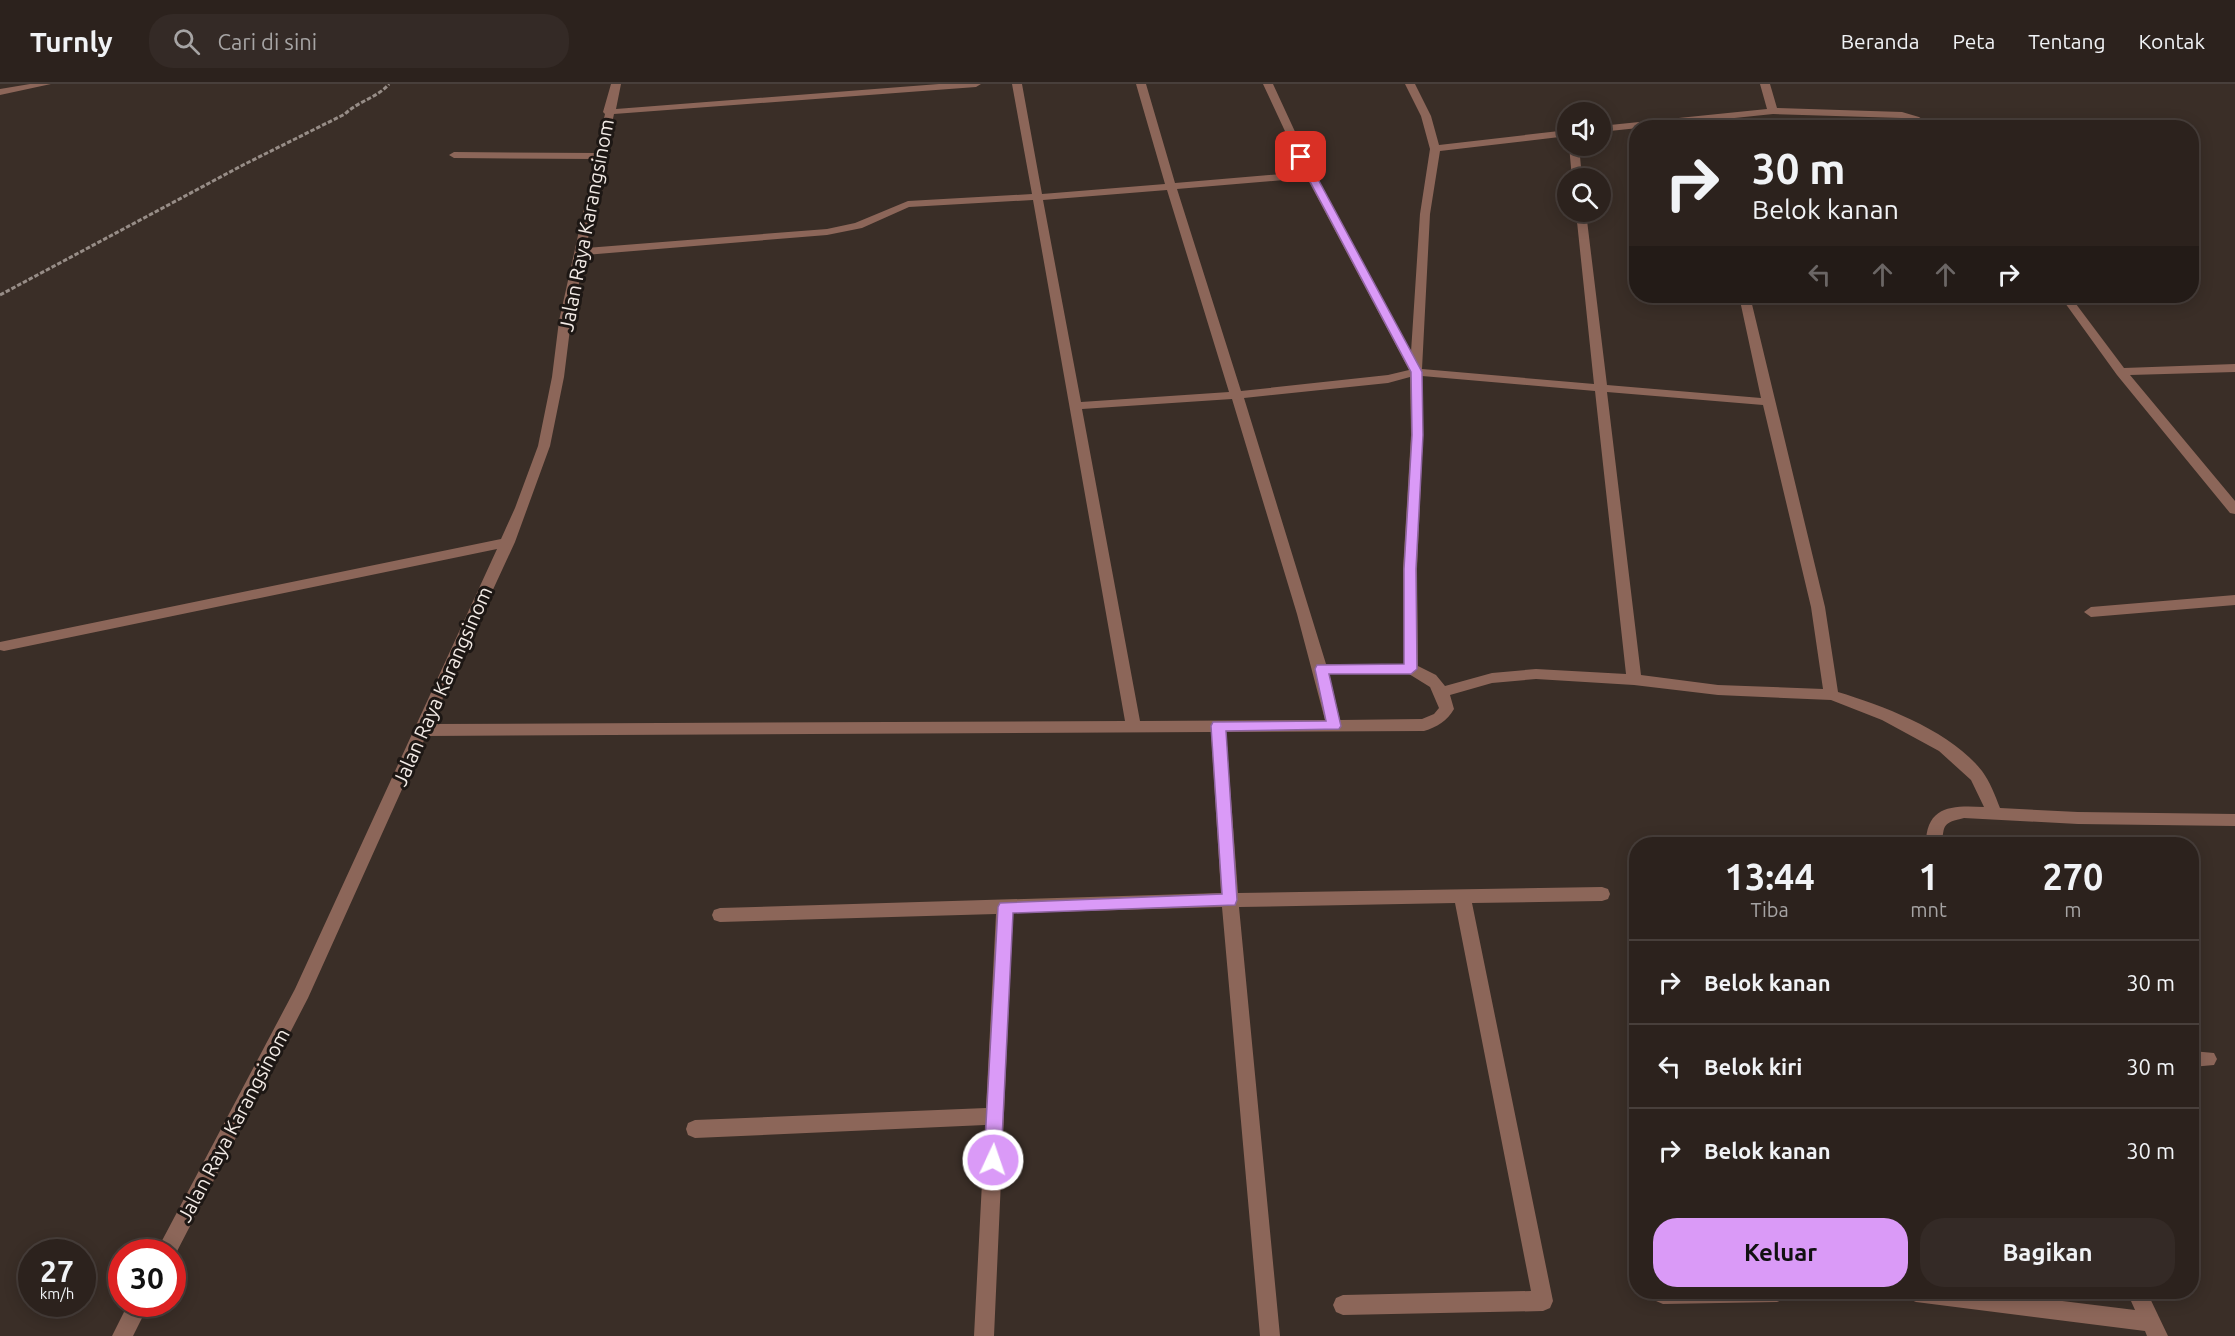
<!DOCTYPE html>
<html lang="id">
<style>
body{margin:0;font-family:Ubuntu,sans-serif;background:#342a26;color:#f1f3f6;height:100vh;display:flex;flex-direction:column;font-size:22px;white-space:nowrap}
*{box-sizing:border-box;margin:0}
p{font-size:20px;color:#a6a4a4}
.icon{flex:none;width:33px;height:33px;fill:none;stroke:currentColor;stroke-width:2;stroke-linecap:round;stroke-linejoin:round}
.map{position:relative;flex:1;overflow:hidden}
.sheet{position:absolute;left:1629px;top:753px;width:570px;height:462px;display:flex;flex-direction:column;background:#2c221d;border-radius:24px;box-shadow:0 3px 15px #0003,0 0 0 2px #483f3b}
.sheet>*{flex:none}
.guide{position:absolute;left:1629px;top:36px;width:570px;height:183px;border-radius:24px;box-shadow:0 3px 15px #0003,0 0 0 2px #483f3b;background:#2c221d;color:#f1f3f6;overflow:hidden}
.tools{position:absolute;left:1557px;top:18px;display:grid;gap:12px}
.tools a{display:grid;place-items:center;width:54px;height:54px;border-radius:50%;background:#2c221d;box-shadow:0 3px 15px #0003,0 0 0 2px #483f3b;font-size:30px}
.speed{position:absolute;left:18px;top:1155px;display:flex;gap:12px;font-size:30px;font-weight:700;text-align:center}
.speed>*{display:grid;place-content:center;width:78px;height:78px;border-radius:50%;background:#2c221d;box-shadow:0 3px 15px #0003,0 0 0 2px #483f3b;line-height:1}
.speed small{font-size:15px;font-weight:400}
.speed .limit{border:9px solid #d22;background:#fff;color:#111}
.pin{position:absolute;display:grid;place-items:center;width:51px;height:51px;color:#fff;margin:-26px;border-radius:12px;box-shadow:0 3px 9px #0006}
.me{position:absolute;width:66px;margin:-33px;rotate:3deg;stroke-linejoin:round;filter:drop-shadow(0 0 4px #0008)}
.turn{display:flex;align-items:center;gap:21px;height:126px;padding:0 24px;font-size:27px}
.turn .icon{width:78px;height:78px;stroke-width:2.5}
.turn b{display:block;font-size:42px;line-height:51px}
.lanes{display:flex;align-items:center;height:57px;padding:0 24px;background:#0003;justify-content:center;gap:30px;direction:ltr}
.lanes .off{opacity:.35}
.eta{display:flex;justify-content:space-evenly;align-items:center;height:102px;text-align:center}
.eta b{font-size:36px;font-weight:600;line-height:42px}
.primary-button{display:flex;gap:12px;margin-top:auto;padding:12px 24px}
.primary-button a{flex:1;height:69px;border-radius:24px;background:#da9af7;color:#111;font-size:24px;font-weight:600;line-height:69px;text-align:center}
.primary-button a+a{background:#342a26;color:#f1f3f6}
ul{padding:0;list-style:none}
li{display:flex;align-items:center;gap:18px;height:84px;padding:0 24px;border-top:2px solid #483f3b}
li div{flex:1}
li b{display:block;font-size:22px}
li em{font-style:normal}
header{display:flex;align-items:center;gap:36px;box-sizing:border-box;height:84px;padding:0 30px;background:#2c221d;border-bottom:2px solid #483f3b}
header strong{font-size:28px}
nav{display:flex;gap:33px;margin-inline-start:auto;font-size:21px}
.search{width:420px;height:54px;background:#342a26;display:flex;align-items:center;gap:15px;box-sizing:border-box;padding:0 21px;border-radius:24px;color:#a6a4a4;font-size:22px}
.map>svg:first-child{display:block}
</style>
<header>
<strong>Turnly</strong>
<div class="search"><svg class="icon" aria-label="search" viewBox="0 0 24 24"><circle cx="10" cy="10" r="6"/><path d="M15 15l6 6"/></svg>Cari di sini</div>
<nav><a>Beranda</a><a>Peta</a><a>Tentang</a><a>Kontak</a></nav>
</header>
<div class="map">
<svg width="2235" height="1252" viewBox="0 0 2235 1252">
<rect width="100%" height="100%" fill="#3a2e27"/>
<g fill="none" stroke-linecap="round" stroke-linejoin="round">
<path stroke="#978d87" stroke-width="3" stroke-dasharray="4.5 2" stroke-linecap="butt" d="M0 211 243 81 345 30C358 17 377 14 389 0"/>
<g fill="#8c6659" fill-rule="evenodd">
<polygon points="30,0 51,0 0,11 0,5"/>
<path d="M611 0H621L616 25 939 0H981L976 3 614 30 586 164 827 145 855 139 908 117 1032 110 1012 0H1022L1042 110 1165 100 1136 0H1146L1175 99 1304 88 1263 0H1273L1315 91 1411 268 1420 130 1430 65 1421 32 1405 0H1415L1431 32 1439 61 1568 46V52L1440 67 1430 130 1422 285 1594 300 1576 128H1586L1607 301 1761 314 1739 212H1750L1825 523 1838 608C1884 622 1951 647 1982 687 1990 698 1995 711 2000 724L2078 728 2235 730V742L2078 740 1964 734C1943 739 1944 740 1942 760H1926C1926 722 1952 721 1984 723L1971 696 1939 667 1882 636 1831 616 1718 611 1634 601 1536 595 1492 599 1450 611 1454 625C1447 637 1437 643 1424 647L1226 648 1238 809 1602 803 1608 805 1610 810 1608 815 1602 817 1472 819 1553 1217 1550 1224 1543 1227 1343 1231 1336 1228 1333 1221 1336 1214 1343 1211 1531 1207 1455 819 1239 823 1280 1252H1260L1222 823 1013 829 994 1252H974L985 1041 695 1054 688 1051 686 1045 688 1039 695 1036 986 1024 996 830 720 838 714 836 712 831 714 826 720 824 1221 809 1211 648 426 652 308 914 173 1175 172 1168H156L295 905 497 465 4 567 0 566V558L501 455 515 424 538 362 552 293 559 237 595 75 454 74 449 71 454 68 596 69 605 30 603 28ZM1307 94 1409 286 1388 291 1241 307 1177 105ZM1167 106 1229 308 1081 318 1043 116ZM1033 116 1125 637 431 640 515 458 550 362 564 293 571 237 585 171 827 151 862 144 909 123ZM1422 292 1595 307 1626 590 1536 585 1492 589 1445 602 1436 591 1418 582 1417 485 1423 351ZM1410 293 1411 351 1403 485 1404 580H1326L1244 314 1388 299ZM1607 308 1763 321 1811 523 1823 605 1718 601 1641 591ZM1232 315 1297 530 1325 636 1140 637 1082 325ZM1329 590H1409L1430 603 1439 624 1434 630 1422 635 1340 636Z"/>
<polygon points="1760,0 1770,0 1777,24 1902,28 1919,33 1935,44 1922,44 1901,34 1773,30 1600,48 1600,42 1767,25"/>
<polygon points="1569,62 1579,62 1582,94 1572,94"/>
<polygon points="2060,212 2070,212 2124,284 2235,280 2235,288 2130,291 2235,417 2235,430 2230,429 2117,291"/>
<polygon points="2235,511 2235,521 2091,533 2084,528 2091,523"/>
<polygon points="2192,967 2214,969 2217,975 2214,981 2192,983"/>
<polygon points="1654,1208 1787,1208 1784,1215 1777,1218 1663,1220 1656,1217"/>
<polygon points="1906,1208 1991,1208 2135,1226 2127,1208 2147,1208 2168,1252 2147,1252 2145,1247 1916,1218 1909,1215"/>
<polygon points="128,1220 149,1220 133,1252 112,1252"/>
</g>
</g>
<polygon fill="#da9af7" stroke="#8e64a1" stroke-width="1.5" points="1298,71 1306,73 1422,288 1423,351 1416,485 1417,585 1411,590 1329,590 1341,642 1339,645 1226,647 1237,816 1235,821 1013,829 1001,1076 999,1082 993,1084 987,1082 984,1076 998,823 1000,819 1222,810 1211,642 1213,638 1326,637 1315,585 1317,581 1404,580 1404,485 1412,351 1411,288 1297,73"/>
<g text-anchor="middle" dominant-baseline="central" stroke-width="6" stroke-linejoin="round" paint-order="stroke">
<g font-size="20" fill="#f3ebe6" stroke="#1d1714">
<text transform="translate(586 141) rotate(-79)">Jalan Raya Karangsinom</text>
<text transform="translate(442 602) rotate(-66)">Jalan Raya Karangsinom</text>
<text transform="translate(233 1041) rotate(-62)">Jalan Raya Karangsinom</text>
</g>
</g>
</svg>
<div class="tools">
<a><svg class="icon" aria-label="sound" viewBox="0 0 24 24"><path d="M4 9h4l5-4v14l-5-4H4zM17 9q2 3 0 6"/></svg></a>
<a><svg class="icon" aria-label="search" viewBox="0 0 24 24"><circle cx="10" cy="10" r="6"/><path d="M15 15l6 6"/></svg></a>
</div>
<div class="speed"><div>27<small>km/h</small></div><div class="limit">30</div></div>
<div class="pin" style="left:1301px;top:73px;background:#d93025"><svg class="icon" aria-label="arrive" viewBox="0 0 24 24"><path d="M6 21V4h12l-3 4 3 4H6"/></svg></div>
<svg class="me" style="left:993px;top:1076px" viewBox="-20 -20 40 40"><circle r="17" fill="#da9af7" stroke="#fff" stroke-width="3"/><path d="M0-11L8 9 0 5-8 9z" fill="#fff"/></svg>
<div class="guide">
<div class="turn"><svg class="icon" aria-label="right" viewBox="0 0 24 24"><path d="M7 20v-9h11M14 6l5 5-5 5"/></svg><div><b>30 m</b>Belok kanan</div></div>
<div class="lanes"><svg class="icon off" aria-label="left" viewBox="0 0 24 24"><path d="M17 20v-9H6M10 6l-5 5 5 5"/></svg><svg class="icon off" aria-label="ahead" viewBox="0 0 24 24"><path d="M12 20V5M6 11l6-6 6 6"/></svg><svg class="icon off" aria-label="ahead" viewBox="0 0 24 24"><path d="M12 20V5M6 11l6-6 6 6"/></svg><svg class="icon" aria-label="right" viewBox="0 0 24 24"><path d="M7 20v-9h11M14 6l5 5-5 5"/></svg></div>
</div>
<section class="sheet">
<div class="eta">
<div><b>13:44</b><p>Tiba</p></div>
<div><b>1</b><p>mnt</p></div>
<div><b>270</b><p>m</p></div>
</div>
<ul>
<li><svg class="icon" aria-label="right" viewBox="0 0 24 24"><path d="M7 20v-9h11M14 6l5 5-5 5"/></svg><div><b>Belok kanan</b></div><em>30 m</em></li>
<li><svg class="icon" aria-label="left" viewBox="0 0 24 24"><path d="M17 20v-9H6M10 6l-5 5 5 5"/></svg><div><b>Belok kiri</b></div><em>30 m</em></li>
<li><svg class="icon" aria-label="right" viewBox="0 0 24 24"><path d="M7 20v-9h11M14 6l5 5-5 5"/></svg><div><b>Belok kanan</b></div><em>30 m</em></li>
</ul>
<div class="primary-button"><a>Keluar</a><a>Bagikan</a></div>
</section>
</div>
